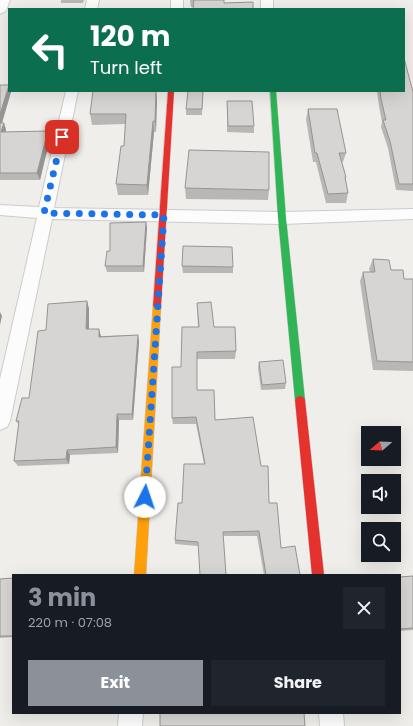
<!DOCTYPE html>
<meta charset="utf-8">
<style>
body{margin:0;font-family:Poppins,sans-serif;background:#20242c;color:#f1f3f6;height:100vh;display:flex;flex-direction:column;font-size:15px;white-space:nowrap}
*{box-sizing:border-box;margin:0}
p{font-size:13px;color:#9ea1a6}
.icon{flex:none;width:22px;height:22px;fill:none;stroke:currentColor;stroke-width:2;stroke-linecap:round;stroke-linejoin:round}
.map{position:relative;flex:1;overflow:hidden}
.side{position:absolute;left:12px;top:574px;width:389px;height:140px;display:flex;flex-direction:column;background:#171b24;border-radius:0px;box-shadow:0 4px 16px #0002}
.side>*{flex:none}
.guide{position:absolute;left:8px;top:8px;width:397px;height:84px;border-radius:0px;box-shadow:0 4px 16px #0002;background:#0b6e4f;color:#fff;overflow:hidden}
.needle{width:26px;rotate:251deg}
.buttons{position:absolute;left:361px;top:426px;display:grid;gap:8px}
.buttons a{display:grid;place-items:center;width:40px;height:40px;border-radius:0px;background:#171b24;box-shadow:0 4px 16px #0002;font-size:20px}
.pin{position:absolute;display:grid;place-items:center;width:34px;height:34px;color:#fff;margin:-17px;border-radius:8px;box-shadow:0 2px 6px #0006}
.me{position:absolute;width:44px;margin:-22px;rotate:4deg;stroke-linejoin:round;filter:drop-shadow(0 0 3px #0008)}
.turn{display:flex;align-items:center;gap:14px;height:84px;padding:0 16px;font-size:18px}
.turn .icon{width:52px;height:52px;stroke-width:2.5}
.turn b{display:block;font-size:28px;line-height:34px}
.round{display:grid;place-items:center;flex:none;width:42px;height:42px;border-radius:0px;background:#20242c}
.overview{display:flex;align-items:center;justify-content:space-between;height:68px;padding:0 16px}
h1{font-size:24px;font-weight:700;line-height:30px;color:#8c9099}
.cta{display:flex;gap:8px;margin-top:auto;padding:8px 16px}
.cta a{flex:1;height:46px;border-radius:0px;background:#8c9099;color:#fff;font-size:16px;font-weight:700;line-height:46px;text-align:center}
.cta a+a{background:#20242c;color:#f1f3f6}
.map>svg:first-child{display:block}
</style>
<div class="map">
<svg width="413" height="726" viewBox="0 0 413 726">
<rect width="100%" height="100%" fill="#efeeea"/>
<g fill="none" stroke-linecap="round" stroke-linejoin="round">
<g stroke="#cbcccc" stroke-width="2">
<g id="street">
<polygon points="0,0 10,0 6,11 0,14"/>
<polygon points="87,0 99,0 97,9 85,9"/>
<rect x="171" y="0" width="12" height="9"/>
<rect x="261" y="0" width="12" height="9"/>
<polygon points="66,91 78,91 54,208 282,212 413,209 413,219 282,224 52,219 10,421 7,427 0,430 0,379 37,218 0,215 0,205 39,207"/>
<polygon points="119,713 143,713 142,726 118,726"/>
<polygon points="319,713 343,713 344,726 320,726"/>
</g>
</g>
<g stroke="#cacacb" stroke-width="1">
<polygon id="fast" points="270,91 276,91 286,218 305,400 303,403 300,404 297,403 295,400 278,218"/>
</g>
<g stroke="#cacacb" stroke-width="1">
<polygon id="slow" points="157,303 161,306 146,575 134,575 153,306"/>
</g>
<g stroke="#cacacb" stroke-width="1">
<g id="jam">
<polygon points="168,91 174,91 161,306 157,309 153,306"/>
<polygon points="300,396 303,397 305,400 324,575 312,575 295,400 297,397"/>
</g>
</g>
<use href="#street" fill="#fdfcfc" fill-rule="evenodd"/>
<use href="#fast" fill="#30b455" fill-rule="evenodd"/>
<use href="#slow" fill="#ff9f0a" fill-rule="evenodd"/>
<use href="#jam" fill="#e5322d" fill-rule="evenodd"/>
</g>
<g fill="#b8b7b5">
<polygon points="61,0 84,0 83,3 61,3"/>
<polygon points="190,0 224,0 193,7 191,7"/>
<polygon points="0,85 11,92 2,123 4,123 6,130 6,132 48,131 50,138 40,180 0,180"/>
<polygon points="156,91 157,99 156,132 154,132 148,195 118,195 116,184 124,146 125,124 92,125 90,114"/>
<polygon points="203,91 202,115 186,115 186,109"/>
<polygon points="377,91 404,91 413,92 413,191 396,190 388,148 381,127 382,122 379,106"/>
<polygon points="227,108 254,126 254,133 227,132"/>
<polygon points="308,109 346,153 343,162 342,162 346,177 345,180 348,193 346,203 326,203 316,162 313,162 306,119"/>
<polygon points="185,188 269,190 268,200 186,199"/>
<polygon points="146,222 147,228 144,272 107,272 105,266 110,251"/>
<polygon points="373,259 404,279 413,279 413,371 373,370 360,281 363,272 370,272 369,269"/>
<polygon points="182,266 233,267 233,273 183,273"/>
<polygon points="87,301 89,309 89,329 101,336 138,335 139,342 133,420 119,420 118,453 70,455 69,464 18,466 14,461 19,425 16,421 29,398"/>
<polygon points="197,303 214,327 236,351 235,359 197,359 197,390 215,420 261,466 269,503 281,548 300,575 264,575 257,536 223,536 198,546 175,544 175,540 182,503 204,464 196,424 173,424 172,418 181,367 198,327"/>
<polygon points="259,362 286,383 285,389 261,390 258,368"/>
<polygon points="413,576 413,630 400,631 400,577"/>
<polygon points="13,578 13,637 0,638 0,579"/>
</g>
<g fill="#969594">
<polygon points="9,86 9,91 11,91 11,92 1,126 0,124 0,114"/>
<polygon points="156,91 157,99 156,132 155,121"/>
<polygon points="153,121 154,132 148,195 147,185"/>
<polygon points="4,123 6,130 4,140 1,132"/>
<polygon points="48,131 50,138 40,180 37,173"/>
<polygon points="146,222 147,228 144,272 143,266"/>
<polygon points="87,301 89,309 89,336 86,329"/>
<polygon points="0,312 2,316 0,325"/>
<polygon points="99,329 101,336 101,343 99,337"/>
<polygon points="138,335 139,342 133,420 132,414"/>
<polygon points="117,414 119,420 118,453 116,447"/>
<polygon points="67,450 70,455 69,464 66,459"/>
</g>
<g fill="#d6d5d3" stroke="#969594">
<polygon points="194,0 224,0 224,3 253,2 253,9 193,9"/>
<polygon points="404,58 413,92 413,184 399,184 390,141 383,120 386,120 381,99 380,91 404,91"/>
<polygon points="0,85 9,85 0,114"/>
<polygon points="93,91 156,91 155,121 153,121 147,185 116,184 121,146 124,146 126,114 90,114"/>
<polygon points="188,91 203,91 202,109 186,109"/>
<polygon points="227,101 252,101 254,126 228,126"/>
<polygon points="308,109 337,109 346,153 339,153 346,177 345,177 348,193 328,194 317,153 315,153"/>
<polygon points="0,123 4,123 1,132 48,131 37,173 0,173"/>
<polygon points="189,150 269,152 269,190 185,188"/>
<polygon points="146,222 143,266 105,266 107,251 110,251 110,223"/>
<polygon points="183,246 232,247 233,267 182,266"/>
<polygon points="373,259 389,260 391,270 403,270 404,279 413,279 413,362 377,361 363,272 375,272"/>
<polygon points="87,301 86,329 99,329 99,337 138,335 132,414 117,414 116,447 67,450 66,459 14,461 19,421 16,421 22,398 29,398 38,331 46,330 48,304"/>
<polygon points="211,302 214,327 235,327 236,351 197,352 197,390 214,390 215,420 253,417 261,466 268,466 269,503 277,503 281,548 295,546 300,575 266,575 259,531 223,532 226,575 200,575 198,542 175,540 178,503 182,503 184,464 205,464 196,417 172,418 172,367 181,367 182,327 199,327 197,303"/>
<polygon points="283,360 286,383 262,385 259,362"/>
<polygon points="413,576 413,628 400,629 400,577"/>
<polygon points="13,578 13,636 0,636 0,579"/>
<polygon points="160,713 304,713 305,726 160,726"/>
</g>
<g fill="none" stroke-linecap="round" stroke-linejoin="round">
<polyline stroke="#1a73e8" stroke-width="7" stroke-dasharray="0 12.6" points="62,137 44,213 164,215 145,497"/>
</g>
</svg>
<div class="buttons">
<a><svg class="needle" viewBox="-14 -14 28 28"><path d="M0-13l5 13h-10z" fill="#e53935"/><path d="M0 13l5-13h-10z" fill="#9ea1a6"/></svg></a>
<a><svg class="icon" aria-label="sound" viewBox="0 0 24 24"><path d="M4 9h4l5-4v14l-5-4H4zM17 9q2 3 0 6"/></svg></a>
<a><svg class="icon" aria-label="search" viewBox="0 0 24 24"><circle cx="10" cy="10" r="6"/><path d="M15 15l6 6"/></svg></a>
</div>
<div class="pin" style="left:62px;top:137px;background:#d93025"><svg class="icon" aria-label="arrive" viewBox="0 0 24 24"><path d="M6 21V4h12l-3 4 3 4H6"/></svg></div>
<svg class="me" style="left:145px;top:497px" viewBox="-20 -20 40 40"><circle r="19" fill="#fff"/><path d="M0-13L10 11 0 6-10 11z" fill="#1a73e8"/></svg>
<div class="guide">
<div class="turn"><svg class="icon" aria-label="left" viewBox="0 0 24 24"><path d="M17 20v-9H6M10 6l-5 5 5 5"/></svg><div><b>120 m</b>Turn left</div></div>
</div>
<section class="side">
<div class="overview"><div><h1>3 min</h1><p>220 m · 07:08</p></div><a class="round"><svg class="icon" aria-label="close" viewBox="0 0 24 24"><path d="M6 6l12 12M18 6L6 18"/></svg></a></div>
<div class="cta"><a>Exit</a><a>Share</a></div>
</section>
</div>
